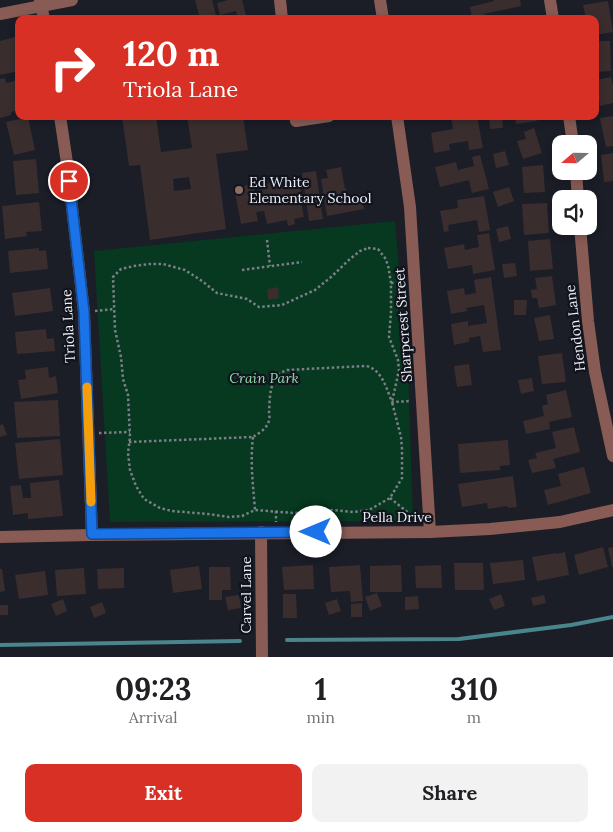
<!DOCTYPE html>
<style>
body{margin:0;font-family:Lora,serif;background:#f2f2f2;color:#202124;height:100vh;display:flex;flex-direction:column;font-size:19px;white-space:nowrap}
*{box-sizing:border-box;margin:0}
p{font-size:16px;color:#757577}
.icon{flex:none;width:28px;height:28px;fill:none;stroke:currentColor;stroke-width:2;stroke-linecap:round;stroke-linejoin:round}
.map{position:relative;height:657px;overflow:hidden}
.side{display:flex;flex-direction:column;background:#fff;flex:1}
.side>*{flex:none}
.hud{position:absolute;left:15px;top:15px;width:584px;height:105px;border-radius:10px;box-shadow:0 2px 8px #0003;background:#d93025;color:#fff;overflow:hidden}
.needle{width:32px;rotate:250deg}
.controls{position:absolute;left:552px;top:135px;display:grid;gap:10px}
.controls a{display:grid;place-items:center;width:45px;height:45px;border-radius:10px;background:#fff;box-shadow:0 2px 8px #0003;font-size:25px}
.pin{position:absolute;display:grid;place-items:center;width:42px;height:42px;color:#fff;margin:-21px;border:2px solid #fff;border-radius:50%;box-shadow:0 1px 5px #0007}
.me{position:absolute;width:55px;margin:-28px;rotate:270deg;stroke-linejoin:round;filter:drop-shadow(0 0 4px #0008)}
.turn{display:flex;align-items:center;gap:18px;height:105px;padding:0 25px;font-size:22px}
.turn .icon{width:65px;height:65px;stroke-width:2.5}
.turn b{display:block;font-size:35px;line-height:42px}
.eta{display:flex;justify-content:space-evenly;align-items:center;height:85px;text-align:center}
.eta b{font-size:30px;font-weight:700;line-height:35px}
.primary-button{display:flex;gap:10px;margin-top:auto;padding:10px 25px}
.primary-button a{flex:1;height:58px;border-radius:10px;background:#d93025;color:#fff;font-size:20px;font-weight:700;line-height:58px;text-align:center}
.primary-button a+a{background:#f2f2f2;color:#202124}
.map>svg:first-child{display:block}
</style>
<div class="map">
<svg width="613" height="657" viewBox="0 0 613 657">
<rect width="100%" height="100%" fill="#1b1d27"/>
<polygon fill="#06391f" points="395,221 408,368 413,521 110,522 94,251"/>
<g fill="none" stroke-linecap="round" stroke-linejoin="round">
<g stroke="#48858c" stroke-width="4">
<polyline points="287,640 459,639 571,625 613,617"/>
<polyline points="0,645 240,641"/>
</g>
</g>
<g fill="#3a2d2d" fill-rule="evenodd">
<polygon points="195,0 212,0 216,16 207,19 200,19"/>
<polygon points="228,0 242,0 247,19 238,19 236,11 220,15 217,3"/>
<polygon points="494,0 520,0 521,6 484,14 485,18 472,19 470,7 494,1"/>
<polygon points="608,1 613,32 595,35 595,19 586,19 583,5"/>
<polygon points="15,37 19,56 19,71 0,75 0,41"/>
<polygon points="595,41 610,41 611,71 595,72"/>
<polygon points="611,77 613,85 613,103 600,106 595,80"/>
<polygon points="5,78 6,83 19,80 19,110 11,112 11,115 0,118 0,79"/>
<path d="M122 116H156L161 152 192 148 187 116H243L248 150 216 154 226 229 150 240 140 165 129 166ZM189 177 191 189 174 191 173 179Z"/>
<polygon points="451,116 477,116 483,148 469,150 468,141 449,144 450,150 434,153 431,133 453,129"/>
<polygon points="489,116 502,116 503,128 490,129"/>
<polygon points="515,116 536,116 537,121 516,124"/>
<polygon points="613,116 613,146 606,147 600,118"/>
<polygon points="28,117 35,150 14,155 6,122"/>
<polygon points="534,128 542,153 523,159 517,141 526,139 524,132"/>
<polygon points="505,151 509,165 496,168 493,154"/>
<polygon points="613,153 613,181 604,182 601,155"/>
<polygon points="480,155 489,189 472,193 469,180 440,187 435,167 456,162 458,170 474,166 472,157"/>
<polygon points="36,159 39,193 16,195 13,161"/>
<polygon points="543,165 545,192 524,193 522,167"/>
<polygon points="341,167 345,189 346,188 348,197 361,194 364,209 327,216 321,179 328,178 326,170"/>
<polygon points="316,171 323,219 309,221 302,173"/>
<polygon points="298,177 301,192 264,201 261,185"/>
<polygon points="253,184 257,204 292,197 293,203 301,202 304,217 294,219 295,224 288,226 287,220 267,224 264,211 256,212 258,221 241,224 234,188"/>
<polygon points="509,187 514,201 498,207 493,192"/>
<polygon points="484,196 490,230 479,232 477,220 448,225 449,231 444,232 440,211 458,208 457,200"/>
<polygon points="39,202 42,231 26,232 27,236 5,239 2,206"/>
<polygon points="547,203 549,233 524,235 522,204"/>
<polygon points="508,226 511,239 499,242 496,229"/>
<polygon points="489,233 495,270 473,274 472,265 448,269 444,248 464,244 465,250 479,247 477,235"/>
<polygon points="550,239 553,269 530,271 528,241"/>
<polygon points="39,248 39,251 46,250 48,269 10,273 8,251"/>
<polygon points="515,263 517,276 504,278 502,264"/>
<polygon points="552,276 556,305 539,308 537,298 532,298 531,290 537,289 535,278"/>
<polygon points="491,277 501,350 483,352 480,336 469,338 469,342 454,345 451,324 468,321 468,326 487,323 484,305 466,308 467,311 451,314 447,291 464,288 465,295 476,293 474,280"/>
<polygon points="278,287 279,298 268,300 267,289"/>
<polygon points="50,288 53,311 15,316 12,293"/>
<polygon points="514,300 527,300 526,315 514,315"/>
<polygon points="550,315 554,339 539,341 534,318"/>
<polygon points="46,329 47,339 54,338 55,351 17,354 15,332"/>
<polygon points="562,353 566,382 542,384 538,356"/>
<polygon points="469,364 472,385 457,387 454,366"/>
<polygon points="48,367 49,378 56,376 58,393 21,399 18,380 26,379 25,370"/>
<polygon points="532,378 534,391 521,394 518,380"/>
<polygon points="566,390 572,417 549,422 550,429 526,434 523,421 544,416 542,406 548,404 546,395"/>
<polygon points="58,400 60,436 17,438 14,402"/>
<polygon points="3,424 7,435 0,437 0,425"/>
<polygon points="574,427 580,452 553,459 556,468 532,473 528,460 537,458 535,453 556,448 552,432"/>
<polygon points="60,439 63,475 19,479 15,443"/>
<polygon points="508,440 510,465 500,466 500,470 460,473 458,444"/>
<polygon points="584,467 591,493 548,505 544,490 561,486 558,474"/>
<polygon points="513,476 517,507 508,508 507,506 488,509 487,503 462,507 458,484"/>
<polygon points="59,480 63,516 28,519 28,513 13,515 10,486 21,485 23,498 31,498 30,483"/>
<polygon points="603,547 608,567 579,575 574,555"/>
<polygon points="613,547 613,567 612,567 608,548"/>
<polygon points="565,552 569,575 537,581 532,557 556,553 557,554"/>
<polygon points="523,560 525,580 493,584 490,563"/>
<polygon points="454,563 483,563 484,590 455,590"/>
<polygon points="313,565 314,589 284,590 282,567"/>
<polygon points="360,565 363,601 351,602 350,591 331,592 329,567"/>
<polygon points="401,565 402,592 370,592 370,566"/>
<polygon points="441,565 442,588 416,588 415,566"/>
<polygon points="199,566 202,589 173,593 170,570"/>
<polygon points="209,567 230,567 231,590 222,590 222,600 209,600"/>
<polygon points="84,568 86,594 57,596 55,570"/>
<polygon points="124,568 124,588 98,589 97,569"/>
<polygon points="0,569 2,569 5,591 0,592"/>
<polygon points="45,571 48,595 19,599 15,575"/>
<polygon points="377,593 382,606 370,611 365,597"/>
<polygon points="283,594 296,594 297,618 283,618"/>
<polygon points="501,594 505,606 494,610 489,599"/>
<polygon points="239,595 241,608 228,610 225,597"/>
<polygon points="544,595 546,603 533,606 531,598"/>
<polygon points="418,596 419,609 405,610 405,597"/>
<polygon points="63,599 67,611 56,616 51,604"/>
<polygon points="337,599 341,611 329,615 325,603"/>
<polygon points="102,602 106,613 94,618 90,607"/>
<polygon points="362,603 362,617 351,617 351,604"/>
<rect x="0" y="605" width="8" height="10"/>
</g>
<g fill="none" stroke-linecap="round" stroke-linejoin="round">
<g stroke="#7d7f88" stroke-width="2.5" stroke-dasharray="2.5 2.5" stroke-linecap="butt">
<polyline points="267,240 270,266"/>
<polygon points="368,248 378,249 385,258 388,265 391,283 391,313 389,337 398,360 399,370 392,402 401,437 402,449 402,478 390,498 369,510 354,512 332,510 294,513 255,510 242,516 229,517 208,514 172,511 160,508 144,499 136,486 130,470 128,453 130,437 128,395 123,379 121,357 115,330 113,277 121,269 134,266 149,264 163,264 185,270 202,281 217,293 247,299 259,307 282,305 315,290 331,277 350,259 360,251"/>
<polyline points="242,270 302,262"/>
<polyline points="391,283 404,282"/>
<polyline points="95,311 114,309"/>
<polyline points="99,433 130,432"/>
<path d="M253 437C250 462 253 485 255 510"/>
<path d="M129 442 253 437C259 433 268 428 269 420 270 417 269 414 269 412 270 396 269 376 287 370L366 366C382 369 387 390 392 402L411 401"/>
<polyline points="390,498 416,519"/>
<polyline points="276,511 276,522"/>
</g>
<g stroke="#885c55" stroke-width="12">
<polyline points="40,0 44,19"/>
<polyline points="280,0 282,19"/>
<polyline points="380,0 383,19"/>
<polyline points="550,0 553,19"/>
<polyline points="0,14 72,0"/>
<polyline points="60,116 67,163 84,312 92,535"/>
<polyline points="295,116 296,121 329,116"/>
<polyline points="397,116 410,207 430,532"/>
<polyline points="569,116 573,144"/>
<polyline points="576,171 578,199"/>
<polyline points="580,226 588,321 595,372 613,456"/>
<polyline points="261,532 262,657"/>
<polyline points="0,537 92,535 430,532 490,529 560,522 613,510"/>
</g>
</g>
<g fill="none" stroke-linecap="round" stroke-linejoin="round">
<g stroke="#114b97" stroke-width="12">
<polyline id="route" points="69,181 84,312 92,534 316,532"/>
</g>
<use href="#route" stroke="#1a73e8" stroke-width="9"/>
<polyline stroke="#f59e0b" stroke-width="9" points="87,387 91,502"/>
</g>
<circle fill="#8d6e63" stroke="#12141d" stroke-width="2" cx="239" cy="190" r="5"/>
<g text-anchor="middle" dominant-baseline="central" stroke-width="4.5" stroke-linejoin="round" paint-order="stroke">
<g font-size="14" fill="#eceef5" stroke="#12141d" text-anchor="start">
<text x="249" y="182">Ed White<tspan x="249" dy="16">Elementary School</tspan></text>
</g>
<g font-size="14" fill="#eceef5" stroke="#12141d">
<text transform="translate(403 325) rotate(-94)">Sharpcrest Street</text>
<text transform="translate(68 326) rotate(-93)">Triola Lane</text>
<text transform="translate(575 328) rotate(-97)">Hendon Lane</text>
<text x="397" y="517">Pella Drive</text>
<text transform="translate(246 595) rotate(-90)">Carvel Lane</text>
</g>
<g font-size="14" font-style="italic" fill="#93dead" stroke="#12141d">
<text x="264" y="378">Crain Park</text>
</g>
</g>
</svg>
<div class="controls">
<a><svg class="needle" viewBox="-14 -14 28 28"><path d="M0-13l5 13h-10z" fill="#e53935"/><path d="M0 13l5-13h-10z" fill="#757577"/></svg></a>
<a><svg class="icon" aria-label="sound" viewBox="0 0 24 24"><path d="M4 9h4l5-4v14l-5-4H4zM17 9q2 3 0 6"/></svg></a>
</div>
<div class="pin" style="left:69px;top:181px;background:#d93025"><svg class="icon" aria-label="arrive" viewBox="0 0 24 24"><path d="M6 21V4h12l-3 4 3 4H6"/></svg></div>
<svg class="me" style="left:316px;top:532px" viewBox="-20 -20 40 40"><circle r="19" fill="#fff"/><path d="M0-13L10 11 0 6-10 11z" fill="#1a73e8"/></svg>
<div class="hud">
<div class="turn"><svg class="icon" aria-label="right" viewBox="0 0 24 24"><path d="M7 20v-9h11M14 6l5 5-5 5"/></svg><div><b>120 m</b>Triola Lane</div></div>
</div>
</div>
<section class="side">
<div class="eta">
<div><b>09:23</b><p>Arrival</p></div>
<div><b>1</b><p>min</p></div>
<div><b>310</b><p>m</p></div>
</div>
<div class="primary-button"><a>Exit</a><a>Share</a></div>
</section>
